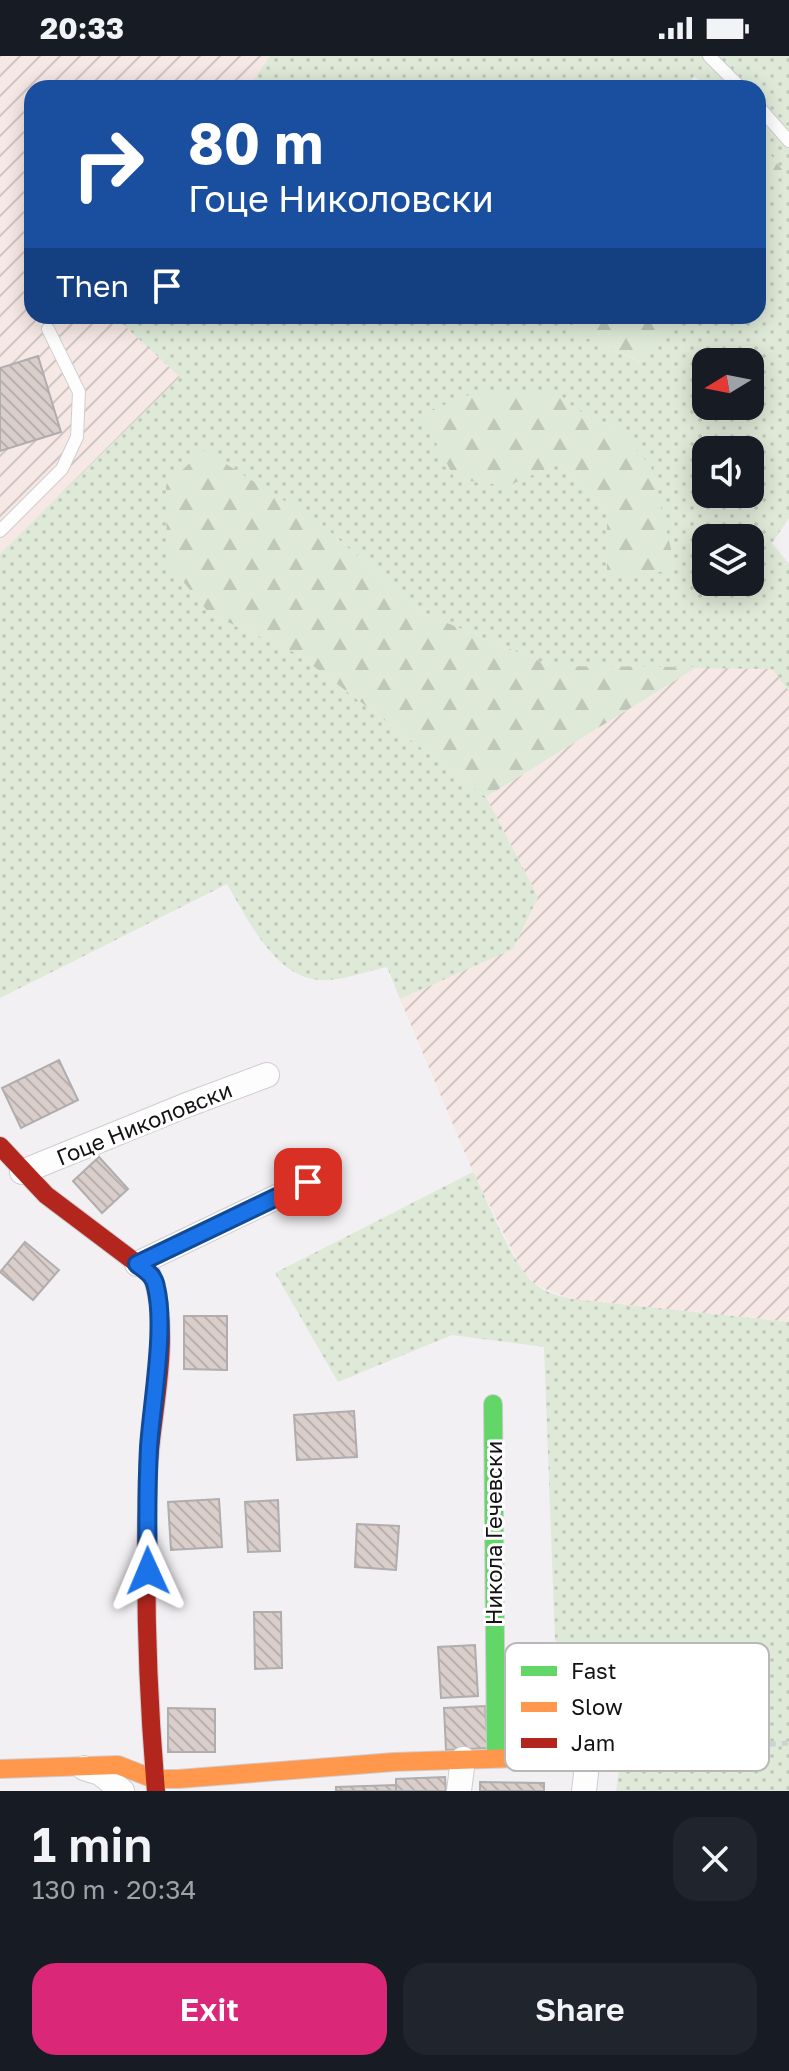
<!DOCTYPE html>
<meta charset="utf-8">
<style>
body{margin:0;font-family:"Golos Text",sans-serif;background:#20242c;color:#f1f3f6;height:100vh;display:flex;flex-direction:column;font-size:30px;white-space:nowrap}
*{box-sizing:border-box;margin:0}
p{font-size:26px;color:#9ea1a6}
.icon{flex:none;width:44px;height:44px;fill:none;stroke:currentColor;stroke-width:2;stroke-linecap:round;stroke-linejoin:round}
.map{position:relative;height:1735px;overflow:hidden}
.side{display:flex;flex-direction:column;background:#171b24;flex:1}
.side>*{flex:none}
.top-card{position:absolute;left:24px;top:24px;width:742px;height:244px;border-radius:24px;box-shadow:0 4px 20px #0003;background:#1a4fa0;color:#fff;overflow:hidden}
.needle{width:52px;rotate:260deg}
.controls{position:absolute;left:692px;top:292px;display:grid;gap:16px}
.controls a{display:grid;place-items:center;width:72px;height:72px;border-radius:16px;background:#171b24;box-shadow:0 4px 20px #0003;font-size:40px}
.pin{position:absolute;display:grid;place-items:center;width:68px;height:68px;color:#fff;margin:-34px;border-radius:16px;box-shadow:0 4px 12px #0006}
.me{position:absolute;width:88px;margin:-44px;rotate:359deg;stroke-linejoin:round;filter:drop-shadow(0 0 6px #0008)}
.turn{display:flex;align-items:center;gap:28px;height:168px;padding:0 32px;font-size:36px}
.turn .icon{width:104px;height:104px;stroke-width:2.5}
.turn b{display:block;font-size:56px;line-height:68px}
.then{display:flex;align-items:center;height:76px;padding:0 32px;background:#0003;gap:16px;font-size:30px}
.round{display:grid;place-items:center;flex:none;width:84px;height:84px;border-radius:24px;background:#20242c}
.head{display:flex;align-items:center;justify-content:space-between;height:136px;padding:0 32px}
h1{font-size:48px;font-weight:600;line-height:60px}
.primary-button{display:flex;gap:16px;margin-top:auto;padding:16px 32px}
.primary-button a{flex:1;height:92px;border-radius:24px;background:#db2777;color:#fff;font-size:32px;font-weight:600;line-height:92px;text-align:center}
.primary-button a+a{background:#20242c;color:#f1f3f6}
.status{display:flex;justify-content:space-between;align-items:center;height:56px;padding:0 40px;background:#171b24;direction:ltr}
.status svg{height:22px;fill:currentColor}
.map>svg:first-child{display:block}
</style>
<div class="status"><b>20:33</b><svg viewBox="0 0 49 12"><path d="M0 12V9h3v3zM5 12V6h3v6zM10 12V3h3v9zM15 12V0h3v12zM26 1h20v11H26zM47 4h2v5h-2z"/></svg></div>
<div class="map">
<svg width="789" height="1735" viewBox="0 0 789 1735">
<defs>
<pattern id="industrial-furrows" width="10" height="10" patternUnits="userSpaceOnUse" patternTransform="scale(2)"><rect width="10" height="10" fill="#f6e8e5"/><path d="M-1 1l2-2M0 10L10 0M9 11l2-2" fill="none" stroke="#d2c6c4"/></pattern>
<pattern id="grass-dots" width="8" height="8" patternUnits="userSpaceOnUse" patternTransform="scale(2)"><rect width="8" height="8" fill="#dee9d7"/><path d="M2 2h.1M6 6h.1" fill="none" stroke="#bec7b8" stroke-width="1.8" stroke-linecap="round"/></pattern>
<pattern id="forest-firs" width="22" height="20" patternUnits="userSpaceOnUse" patternTransform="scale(2)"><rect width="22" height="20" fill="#dee9d7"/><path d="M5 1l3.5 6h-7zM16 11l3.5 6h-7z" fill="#bec7b8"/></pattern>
<pattern id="building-back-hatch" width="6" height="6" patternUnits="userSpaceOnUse" patternTransform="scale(2)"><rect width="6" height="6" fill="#d9ceca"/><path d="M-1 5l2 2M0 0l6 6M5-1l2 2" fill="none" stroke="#b9b0ad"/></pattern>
</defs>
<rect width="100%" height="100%" fill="#f2f0f3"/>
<g fill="url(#industrial-furrows)">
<polygon points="0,0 270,0 248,32 32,32 32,260 114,260 180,321 0,498"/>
<polygon points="697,611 773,613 789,635 789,1266 571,1243 535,1229 522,1214 473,1116 400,943 513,893 538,841 486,741"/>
</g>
<g fill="url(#grass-dots)" fill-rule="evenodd">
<path d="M270 0H789V462L772 487 789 508V635L772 613 551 610 423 557 321 468 210 558 296 597 486 741 538 841 513 893 400 943 387 911C367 915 345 924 325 924 276 925 249 865 227 828L0 942V498L180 321 114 260H586L567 273 640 306 678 260H758V130L784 116 758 83V32H709L694 20 687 32H248ZM706 306H750V350H706ZM551 336 592 363 613 369 607 457 559 407ZM706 394H750V438H706ZM706 482H750V526H706Z"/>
<path d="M473 1116C487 1143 514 1214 537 1230 547 1237 560 1240 571 1243L789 1266V1735H616L621 1699 555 1584 544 1291 452 1279 338 1326 275 1217Z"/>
</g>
<g fill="url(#forest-firs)">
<polygon points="758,83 784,116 760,131 758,130"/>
<polygon points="586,260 678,260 641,306 566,273"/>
<polygon points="481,334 552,336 592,363 613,369 651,410 676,514 607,522 607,457 559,407 508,430 455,423 421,358"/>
<polygon points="204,394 321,468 423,557 551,610 697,611 486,741 296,597 210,558 167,506 166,429"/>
</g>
<g fill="url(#building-back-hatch)" stroke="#afadae" stroke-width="2">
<polygon points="38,300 61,376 0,395 0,312"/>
<polygon points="59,1004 78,1044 21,1072 2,1032"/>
<polygon points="99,1101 128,1133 102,1157 73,1125"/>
<polygon points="25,1186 59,1214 33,1244 0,1216"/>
<polygon points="184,1260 227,1260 227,1314 184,1313"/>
<polygon points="354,1355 357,1401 297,1404 294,1359"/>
<polygon points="219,1443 222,1491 171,1494 168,1446"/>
<polygon points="278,1444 280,1495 248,1496 245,1446"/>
<polygon points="357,1468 399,1470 396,1514 355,1511"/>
<polygon points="254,1556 281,1556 282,1612 255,1613"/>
<polygon points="475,1589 478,1640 441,1642 438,1591"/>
<polygon points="485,1650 488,1692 446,1694 444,1652"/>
<polygon points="168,1652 215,1653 215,1696 168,1696"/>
<polygon points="445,1721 446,1735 396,1735 396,1723"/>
<polygon points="480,1726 544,1727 544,1735 480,1735"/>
<polygon points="396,1729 396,1735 336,1735 336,1731"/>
</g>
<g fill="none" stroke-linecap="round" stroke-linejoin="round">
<g stroke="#cfcdcf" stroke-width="14">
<g id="lane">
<polyline points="709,0 741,32"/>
<polyline points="758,50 789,85"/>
<polyline points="0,475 62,413 77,381 79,336 48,273"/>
</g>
</g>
<g stroke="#cfcdcf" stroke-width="26">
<g id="street">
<polyline points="22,1116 184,1050 267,1019"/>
<polyline points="137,1208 308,1126"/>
<polyline points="84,1712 100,1717 122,1735"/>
<polyline points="459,1735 463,1703"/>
<polyline points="584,1735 588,1700"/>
</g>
</g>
<g stroke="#cfcdcf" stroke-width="20">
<polyline id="fast" points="493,1348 496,1702"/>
</g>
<g stroke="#cfcdcf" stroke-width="20">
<polyline id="slow" points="0,1713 118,1709 154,1723 178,1723 394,1706 520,1702"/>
</g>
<g stroke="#cfcdcf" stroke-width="20">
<g id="jam">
<path d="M0 1090 46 1139 152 1219C173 1282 151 1354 148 1419 144 1524 147 1630 156 1735"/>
<polyline points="520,1702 646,1697"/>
</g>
</g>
<polyline stroke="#d1d0d1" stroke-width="5" stroke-dasharray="6 6" stroke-linecap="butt" points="674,1694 789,1687"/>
<use href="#lane" stroke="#fdfdfd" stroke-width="12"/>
<use href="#street" stroke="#fdfdfd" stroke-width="24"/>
<use href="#fast" stroke="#63d668" stroke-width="18"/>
<use href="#slow" stroke="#ff974d" stroke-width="18"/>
<use href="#jam" stroke="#b3261e" stroke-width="18"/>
</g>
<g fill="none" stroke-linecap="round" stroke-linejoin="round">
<g stroke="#114b97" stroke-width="20">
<path id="route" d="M148 1515C147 1473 147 1432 149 1391 152 1347 166 1272 156 1231 154 1219 146 1215 137 1208L308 1126"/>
</g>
<use href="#route" stroke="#1a73e8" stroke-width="14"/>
</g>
<g text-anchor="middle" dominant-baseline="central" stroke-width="6" stroke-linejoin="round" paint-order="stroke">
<g font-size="22" fill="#141214" stroke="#fff">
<text transform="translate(144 1067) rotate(-22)">Гоце Николовски</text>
<text transform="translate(493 1477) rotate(-90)">Никола Гечевски</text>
</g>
</g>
<rect x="505" y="1587" width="264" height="128" rx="12" fill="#fff" stroke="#b8b8b8" stroke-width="2"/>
<rect x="521" y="1610" width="36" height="10" fill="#63d668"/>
<rect x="521" y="1646" width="36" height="10" fill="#ff974d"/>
<rect x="521" y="1682" width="36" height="10" fill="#b3261e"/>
<g font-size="22" fill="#141214">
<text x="571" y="1623">Fast</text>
<text x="571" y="1659">Slow</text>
<text x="571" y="1695">Jam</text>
</g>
</svg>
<div class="controls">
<a><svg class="needle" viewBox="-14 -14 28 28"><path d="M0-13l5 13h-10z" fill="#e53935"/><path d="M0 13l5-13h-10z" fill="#9ea1a6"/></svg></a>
<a><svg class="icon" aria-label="sound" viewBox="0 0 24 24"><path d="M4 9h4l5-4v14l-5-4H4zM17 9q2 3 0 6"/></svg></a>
<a><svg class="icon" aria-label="layers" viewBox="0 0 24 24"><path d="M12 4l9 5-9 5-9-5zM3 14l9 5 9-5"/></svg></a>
</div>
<div class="pin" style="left:308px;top:1126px;background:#d93025"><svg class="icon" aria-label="arrive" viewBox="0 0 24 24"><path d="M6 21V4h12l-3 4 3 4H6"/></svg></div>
<svg class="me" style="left:148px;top:1515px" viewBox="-20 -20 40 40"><path d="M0-17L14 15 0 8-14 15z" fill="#1a73e8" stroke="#fff" stroke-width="4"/></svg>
<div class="top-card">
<div class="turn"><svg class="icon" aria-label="right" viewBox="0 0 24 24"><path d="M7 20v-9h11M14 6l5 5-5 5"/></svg><div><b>80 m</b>Гоце Николовски</div></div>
<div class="then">Then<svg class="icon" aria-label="arrive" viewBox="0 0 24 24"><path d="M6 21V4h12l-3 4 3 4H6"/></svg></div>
</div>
</div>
<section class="side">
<div class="head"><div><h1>1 min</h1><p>130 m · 20:34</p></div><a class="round"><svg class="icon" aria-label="close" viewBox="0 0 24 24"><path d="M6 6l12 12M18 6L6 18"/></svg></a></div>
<div class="primary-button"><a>Exit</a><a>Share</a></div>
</section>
